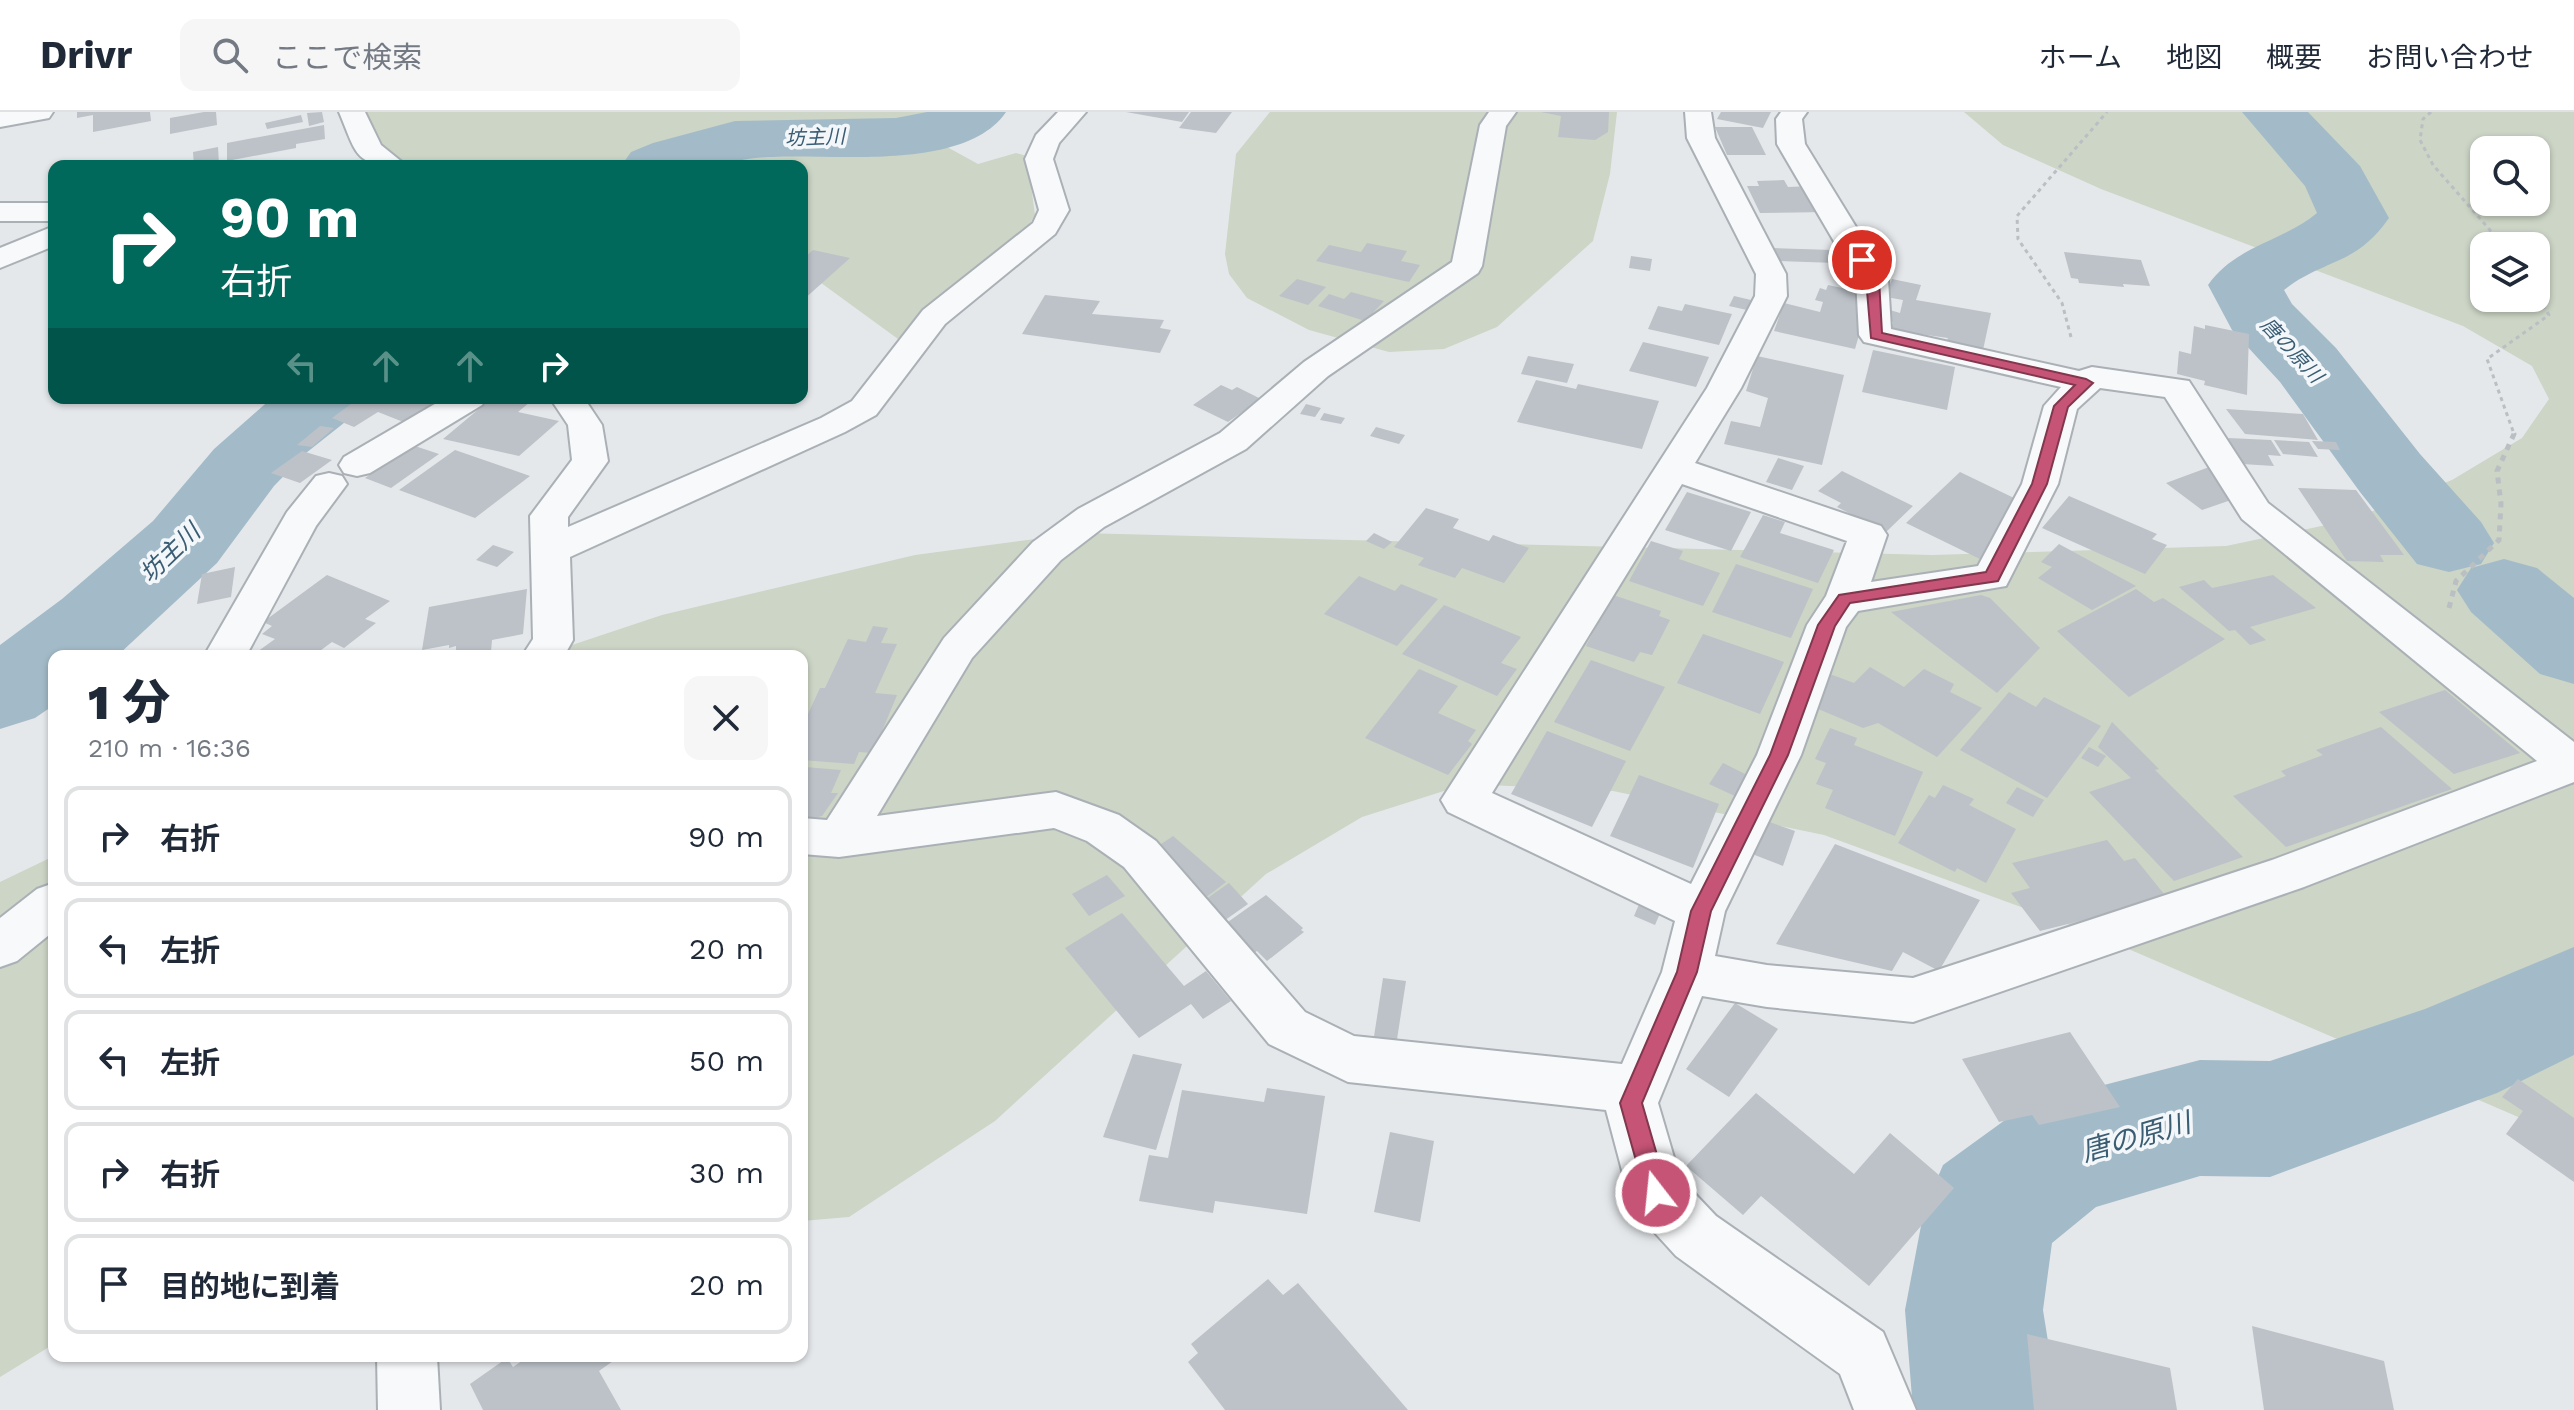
<!DOCTYPE html>
<html lang="ja">
<meta charset="utf-8">
<style>
body{margin:0;font-family:"Work Sans","Noto Sans JP",sans-serif;background:#f6f6f7;color:#1f2937;height:100vh;display:flex;flex-direction:column;font-size:30px;white-space:nowrap}
*{box-sizing:border-box;margin:0}
p{font-size:26px;color:#747a83}
.icon{flex:none;width:44px;height:44px;fill:none;stroke:currentColor;stroke-width:2;stroke-linecap:round;stroke-linejoin:round}
.map{position:relative;flex:1;overflow:hidden}
.panel{position:absolute;left:48px;top:538px;width:760px;height:712px;display:flex;flex-direction:column;background:#fff;border-radius:16px;box-shadow:0 2px 6px #0004}
.panel>*{flex:none}
.hud{position:absolute;left:48px;top:48px;width:760px;height:244px;border-radius:16px;box-shadow:0 2px 6px #0004;background:#00695c;color:#fff;overflow:hidden}
.buttons{position:absolute;left:2470px;top:24px;display:grid;gap:16px}
.buttons a{display:grid;place-items:center;width:80px;height:80px;border-radius:16px;background:#fff;box-shadow:0 2px 6px #0004;font-size:40px}
.pin{position:absolute;display:grid;place-items:center;width:68px;height:68px;color:#fff;margin:-34px;border:4px solid #fff;border-radius:50%;box-shadow:0 2px 8px #0007}
.me{position:absolute;width:88px;margin:-44px;rotate:344deg;stroke-linejoin:round;filter:drop-shadow(0 0 6px #0008)}
.turn{display:flex;align-items:center;gap:28px;height:168px;padding:0 40px;font-size:36px}
.turn .icon{width:104px;height:104px;stroke-width:2.5}
.turn b{display:block;font-size:56px;line-height:68px}
.lanes{display:flex;align-items:center;height:76px;padding:0 40px;background:#0003;justify-content:center;gap:40px;direction:ltr}
.lanes .off{opacity:.35}
.round{display:grid;place-items:center;flex:none;width:84px;height:84px;border-radius:16px;background:#f6f6f7}
.summary{display:flex;align-items:center;justify-content:space-between;height:136px;padding:0 40px}
h1{font-size:48px;font-weight:800;line-height:60px}
ul{padding:0;list-style:none}
li{display:flex;align-items:center;gap:24px;height:100px;margin:0 16px 12px;padding:0 24px;border:4px solid #e0e1e3;border-radius:16px}
li div{flex:1}
li b{display:block;font-size:30px}
li em{font-style:normal}
header{display:flex;align-items:center;gap:48px;box-sizing:border-box;height:112px;padding:0 40px;background:#fff;border-bottom:2px solid #e0e1e3}
header strong{font-size:38px}
nav{display:flex;gap:44px;margin-inline-start:auto;font-size:28px}
.search{width:560px;height:72px;background:#f6f6f7;display:flex;align-items:center;gap:20px;box-sizing:border-box;padding:0 28px;border-radius:16px;color:#747a83;font-size:30px}
.map>svg:first-child{display:block}
</style>
<header>
<strong>Drivr</strong>
<div class="search"><svg class="icon" aria-label="search" viewBox="0 0 24 24"><circle cx="10" cy="10" r="6"/><path d="M15 15l6 6"/></svg>ここで検索</div>
<nav><a>ホーム</a><a>地図</a><a>概要</a><a>お問い合わせ</a></nav>
</header>
<div class="map">
<svg width="2574" height="1298" viewBox="0 0 2574 1298">
<rect width="100%" height="100%" fill="#e5e8eb"/>
<g fill="#ccd5c6" fill-rule="evenodd">
<path d="M365 0H986L969 14 938 30 978 52 1016 41 1027 44 1035 103 1029 113 936 188 898 227 802 157V54H404C385 41 365 25 365 0Z"/>
<polygon points="1270,0 1617,0 1610,62 1593,129 1497,215 1444,237 1389,240 1309,218 1247,186 1229,162 1225,142 1236,42"/>
<path d="M1964 0H2574V1029L2089 820 1824 723 1613 679 1466 672 1362 705 1266 762 995 1009 849 1105 802 1109V544H539L662 503 915 443 1081 421 1932 443 2226 434 2350 408 2452 368 2522 326 2549 287 2532 254 2463 214 2101 77 2003 33ZM2484 38H2536V90H2484ZM2484 134H2536V186H2484Z"/>
<polygon points="54,744 54,1232 0,1265 0,770"/>
</g>
<g fill="none" stroke-linecap="round" stroke-linejoin="round">
<g fill="#a3bbc8" fill-rule="evenodd">
<path d="M927 0H1006C966 59 837 42 773 45 752 45 733 50 713 54 685 59 650 54 621 54L631 40 653 31 735 9 896 6Z"/>
<path d="M2242 0H2308L2360 54 2389 106C2356 154 2323 147 2284 178L2292 192 2336 236 2420 342 2481 410 2494 431 2481 452 2449 460 2417 452 2360 380 2280 270 2232 218 2208 173C2235 134 2282 130 2317 101L2305 74Z"/>
<polygon points="272,286 365,286 354,303 306,341 274,374 217,451 117,544 54,544 54,593 35,606 0,617 0,533 62,487 153,409 214,337"/>
<polygon points="2504,447 2537,456 2574,486 2574,572 2540,562 2471,500 2457,478 2471,456"/>
<polygon points="2574,835 2574,943 2497,981 2270,1065 2200,1064 2096,1095 2052,1131 2043,1198 2059,1298 1913,1298 1905,1198 1924,1098 1943,1053 2012,1003 2058,985 2200,948 2270,949 2425,897"/>
</g>
</g>
<g fill="#bcc2c8">
<polygon points="77,0 150,0 151,9 93,20 93,3 77,6"/>
<polygon points="204,0 216,0 217,13 170,22 170,6"/>
<polygon points="322,0 324,10 309,14 307,1"/>
<polygon points="1126,0 1189,0 1182,10"/>
<polygon points="1191,0 1232,0 1216,21 1179,16"/>
<polygon points="1541,0 1609,0 1608,20 1595,28 1558,25 1561,4"/>
<polygon points="1721,0 1771,0 1763,16 1717,7"/>
<polygon points="301,3 303,10 267,17 265,11"/>
<polygon points="324,13 325,27 296,32 296,36 227,49 227,31"/>
<polygon points="1715,15 1752,15 1766,43 1727,43"/>
<polygon points="218,35 219,52 194,54 193,40"/>
<polygon points="1784,68 1788,75 1813,74 1828,100 1760,101 1747,74 1759,74 1757,69"/>
<polygon points="1367,131 1407,139 1401,149 1420,153 1409,170 1316,149 1329,133 1361,140"/>
<polygon points="1772,136 1832,138 1836,151 1776,149"/>
<polygon points="813,138 850,146 802,189 802,148"/>
<polygon points="2064,140 2141,148 2150,174 2123,172 2124,175 2079,171 2078,167 2071,166"/>
<polygon points="1631,144 1652,147 1650,159 1629,156"/>
<polygon points="1297,167 1326,175 1308,193 1279,184"/>
<polygon points="1892,167 1921,173 1916,188 1991,201 1983,238 1946,230 1948,226 1891,218 1893,210 1888,209 1890,198 1900,201 1903,188 1886,185"/>
<polygon points="1828,173 1871,182 1855,237 1774,219 1784,191 1820,200 1823,190 1815,188 1820,176 1826,178"/>
<polygon points="1351,180 1384,189 1365,209 1318,194 1329,182 1344,187"/>
<polygon points="1045,183 1100,189 1092,202 1164,208 1160,216 1171,218 1160,241 1022,222"/>
<polygon points="1734,184 1751,188 1747,198 1729,194"/>
<polygon points="1685,192 1732,202 1719,233 1648,217 1658,194 1682,199"/>
<polygon points="2205,213 2249,222 2247,283 2204,273 2205,269 2177,262 2179,239 2191,242 2194,214 2205,217"/>
<polygon points="1643,230 1709,245 1696,275 1629,259"/>
<polygon points="1873,238 1955,255 1947,298 1862,280"/>
<polygon points="1528,244 1574,252 1567,271 1521,262"/>
<polygon points="1757,244 1844,263 1822,353 1724,332 1731,309 1760,315 1768,286 1746,279"/>
<polygon points="1536,268 1576,277 1578,272 1659,289 1642,337 1517,310"/>
<polygon points="1221,273 1232,278 1237,275 1261,287 1228,310 1193,293"/>
<polygon points="359,286 453,286 411,313 378,300 354,315 332,306"/>
<polygon points="492,286 530,290 518,300 559,309 519,344 443,327"/>
<polygon points="1306,292 1321,296 1315,305 1300,302"/>
<polygon points="2226,297 2303,302 2318,328 2245,322"/>
<polygon points="1324,301 1345,306 1341,312 1320,308"/>
<polygon points="320,314 334,316 312,335 297,333"/>
<polygon points="1376,315 1405,323 1399,332 1370,324"/>
<polygon points="2228,326 2271,328 2281,344 2268,343 2274,354 2242,352"/>
<polygon points="2274,328 2309,330 2318,345 2283,342"/>
<polygon points="2312,329 2336,330 2340,338 2318,337"/>
<polygon points="412,333 439,342 391,376 365,366"/>
<polygon points="455,338 530,364 475,406 399,378"/>
<polygon points="302,339 332,348 300,371 271,361"/>
<polygon points="1778,346 1804,354 1792,378 1766,370"/>
<polygon points="2212,354 2234,387 2202,398 2166,371"/>
<polygon points="1842,359 1913,394 1886,420 1837,395 1841,391 1818,379"/>
<polygon points="1960,360 2014,386 2008,420 1982,448 1906,411"/>
<polygon points="2298,376 2356,378 2404,443 2380,443 2384,450 2347,449"/>
<polygon points="1687,380 1751,400 1731,439 1665,418"/>
<polygon points="2069,384 2157,422 2152,427 2167,433 2145,462 2042,416"/>
<polygon points="1426,396 1459,407 1453,416 1489,429 1493,423 1529,436 1504,471 1462,456 1455,466 1418,453 1424,446 1394,435"/>
<polygon points="1763,403 1785,410 1780,421 1834,438 1818,471 1740,445"/>
<polygon points="1374,421 1392,430 1384,437 1366,429"/>
<polygon points="1651,429 1683,439 1679,447 1720,461 1703,494 1629,469"/>
<polygon points="2059,432 2136,474 2092,498 2038,466 2052,455 2041,450"/>
<polygon points="493,433 514,440 497,455 476,448"/>
<polygon points="1736,452 1813,477 1791,526 1712,500"/>
<polygon points="235,455 231,485 197,492 202,462"/>
<polygon points="327,463 390,489 365,507 376,511 344,536 332,530 313,544 267,544 257,540 275,527 262,522 272,514 263,510"/>
<polygon points="2273,463 2316,496 2250,515 2266,528 2250,533 2235,518 2229,519 2179,475 2204,468 2212,476"/>
<polygon points="1359,464 1395,479 1401,472 1438,487 1397,534 1324,502"/>
<polygon points="527,477 523,522 492,528 491,540 468,544 456,544 456,534 449,536 449,533 422,538 429,495"/>
<polygon points="2136,477 2154,490 2163,486 2225,527 2129,585 2057,519"/>
<polygon points="1613,483 1661,499 1659,504 1670,508 1652,543 1640,540 1634,550 1586,534"/>
<polygon points="1981,483 1990,486 2040,536 1997,581 1891,500"/>
<polygon points="1444,493 1521,525 1501,551 1517,557 1497,584 1402,542"/>
<polygon points="873,514 888,516 881,531 897,532 875,581 897,583 873,641 859,640 854,652 802,648 802,615 820,576 825,576 848,527 866,530"/>
<polygon points="1703,522 1784,550 1760,602 1677,571"/>
<polygon points="1591,548 1665,575 1630,639 1554,610"/>
<polygon points="1870,555 1904,575 1924,557 1954,572 1950,580 1982,596 1937,645 1878,611 1863,616 1816,596 1827,561 1854,571"/>
<polygon points="1419,557 1458,574 1438,601 1476,618 1468,629 1472,632 1448,663 1365,626"/>
<polygon points="2445,578 2520,641 2454,662 2379,600"/>
<polygon points="2009,580 2036,595 2044,585 2101,614 2047,686 1960,638"/>
<polygon points="2112,610 2159,657 2155,658 2243,745 2174,769 2089,680 2131,666 2098,635"/>
<polygon points="2381,615 2452,677 2286,735 2233,684 2286,664 2281,659 2323,643 2316,638"/>
<polygon points="1830,616 1857,626 1854,633 1923,660 1895,724 1825,696 1833,678 1816,672 1826,651 1815,647"/>
<polygon points="1547,619 1626,649 1592,715 1511,682"/>
<polygon points="2089,635 2106,644 2098,655 2081,646"/>
<polygon points="1723,651 1749,664 1737,685 1709,672"/>
<polygon points="805,655 841,658 831,681 838,681 822,704 802,709 802,661"/>
<polygon points="1639,663 1719,692 1693,756 1610,724"/>
<polygon points="1943,673 1974,687 1969,693 2016,717 1986,771 1957,756 1955,760 1898,731 1929,683 1935,686"/>
<polygon points="2017,675 2044,688 2033,705 2006,691"/>
<polygon points="1761,707 1795,719 1783,754 1747,740"/>
<polygon points="1173,724 1226,770 1205,786 1151,739"/>
<polygon points="2107,728 2124,749 2135,746 2168,787 2040,819 2011,781 2030,776 2012,751"/>
<polygon points="1835,732 1980,788 1939,859 1903,840 1892,859 1776,832"/>
<polygon points="1107,763 1125,784 1089,804 1072,782"/>
<polygon points="1229,771 1248,792 1221,811 1202,790"/>
<polygon points="1266,783 1303,816 1301,818 1304,820 1267,849 1257,839 1251,843 1225,812"/>
<polygon points="1640,790 1661,799 1655,813 1634,804"/>
<polygon points="1122,801 1184,874 1206,859 1231,889 1203,907 1191,892 1139,926 1065,836"/>
<polygon points="1383,866 1406,869 1396,934 1373,931"/>
<polygon points="1735,891 1778,917 1729,985 1686,957"/>
<polygon points="2070,920 2120,995 2039,1013 2032,1003 1999,1010 1962,947"/>
<polygon points="1133,942 1182,952 1156,1038 1103,1025"/>
<polygon points="2518,967 2574,1006 2574,1070 2506,1022 2523,999 2502,985"/>
<polygon points="1267,976 1325,984 1307,1102 1215,1089 1213,1101 1139,1089 1149,1043 1168,1046 1182,978 1264,990"/>
<polygon points="1756,981 1854,1062 1890,1021 1954,1076 1869,1174 1761,1084 1743,1103 1686,1054"/>
<polygon points="1390,1020 1434,1029 1420,1110 1374,1100"/>
<polygon points="1268,1167 1283,1183 1298,1171 1408,1298 1225,1298 1188,1250 1198,1241 1191,1232"/>
<polygon points="2252,1214 2384,1249 2394,1298 2264,1298"/>
<polygon points="2027,1222 2170,1256 2177,1298 2034,1298"/>
<polygon points="529,1244 620,1244 599,1259 621,1298 483,1298 470,1272 507,1246 513,1255"/>
</g>
<g fill="none" stroke-linecap="round" stroke-linejoin="round">
<g stroke="#aab0b5" stroke-width="4">
<g id="minor">
<polygon points="0,0 53,0 49,6 0,15"/>
<path d="M339 0H365L381 33 407 54C354 54 358 45 339 0Z"/>
<polygon points="1058,0 1086,0 1059,31 1053,47 1069,98 1055,122 945,212 876,303 845,320 570,445 573,528 564,544 522,544 533,527 530,404 572,348 568,313 550,286 584,286 602,313 608,349 568,405 568,415 821,306 852,289 923,198 1033,111 1039,98 1025,47 1036,23"/>
<path d="M1489 0H1516L1506 14 1482 154 1478 161 1328 264 1246 337 1104 415 1061 448 972 546 877 704 1056 680 1119 703 1156 729 1305 900 1354 924 1622 952 1662 860 1675 809 1448 700 1441 688 1707 276 1755 184 1756 162 1687 26 1685 0H1711L1715 26 1786 162 1787 184 1741 276 1695 351 1881 414 1887 423 1871 470 1978 454 2022 372 2044 294 2061 275 1864 230 1859 223 1856 167 1777 32 1776 7 1781 0H1807L1802 7 1805 32 1888 167 1891 217 2079 259 2092 255 2189 269 2268 391 2574 630V670L2304 775 1913 910 1767 895 1702 884 1658 991 1680 1066 1716 1104 1883 1220 1916 1298H1854L1840 1262 1676 1144 1636 1100 1628 1081 1606 998 1348 970 1269 932 1124 755 1087 729 1054 716 839 745 802 742V706L827 708 944 526 1033 430 1078 397 1220 321 1304 250 1452 150 1480 13ZM2100 276 2165 285 2242 407 2537 649 2272 748 1913 866 1767 853 1715 844 1725 799 1801 643 1846 515 1858 499 2006 474 2058 372 2077 297ZM1682 372 1847 429 1826 484 1807 513 1757 643 1691 772 1492 681Z"/>
<rect x="0" y="91" width="54" height="18"/>
<polygon points="54,114 54,134 0,156 0,136"/>
<polygon points="445,286 487,286 482,293 370,361 357,364 344,361 339,353 344,345"/>
<polygon points="329,361 342,364 347,372 316,414 246,544 204,544 287,400 316,364"/>
<polygon points="54,771 54,819 17,849 0,855 0,806 37,777"/>
<polygon points="377,1244 437,1244 440,1298 378,1298"/>
</g>
</g>
<g stroke="#babfc3" stroke-width="3" stroke-dasharray="4 4" stroke-linecap="butt">
<polyline points="2431,0 2423,7 2420,28 2433,53 2504,134"/>
<polyline points="2071,225 2062,191 2018,127 2017,104 2107,0"/>
<polyline points="2513,319 2487,247 2549,203 2536,182"/>
</g>
<polyline stroke="#babfc3" stroke-width="5" stroke-dasharray="6 6" stroke-linecap="butt" points="2449,496 2456,469 2499,428 2501,392 2497,359 2514,322 2512,317"/>
<use href="#minor" fill="#f7f9fa" fill-rule="evenodd"/>
</g>
<polygon fill="#c65477" stroke="#81374d" stroke-width="2" points="1858,145 1867,145 1879,167 1882,221 2086,267 2093,271 2068,295 2047,372 1998,469 1850,491 1835,514 1788,643 1711,799 1697,860 1642,991 1668,1081 1665,1088 1656,1092 1648,1088 1645,1081 1620,991 1677,860 1691,799 1770,643 1818,513 1839,483 1986,460 2032,372 2054,294 2075,273 1871,226 1866,167 1856,148"/>
<g text-anchor="middle" dominant-baseline="central" stroke-width="7" stroke-linejoin="round" paint-order="stroke">
<g font-size="20" font-style="italic" fill="#3a5d74" stroke="#f4f7f9">
<text transform="translate(815 25) rotate(-2)">坊主川</text>
<text transform="translate(2292 238) rotate(47)">唐の原川</text>
</g>
<g font-size="24" font-style="italic" fill="#3a5d74" stroke="#f4f7f9">
<text transform="translate(170 441) rotate(-44)">坊主川</text>
</g>
<g font-size="28" font-style="italic" fill="#3a5d74" stroke="#f4f7f9">
<text transform="translate(2136 1025) rotate(-16)">唐の原川</text>
</g>
</g>
</svg>
<div class="buttons">
<a><svg class="icon" aria-label="search" viewBox="0 0 24 24"><circle cx="10" cy="10" r="6"/><path d="M15 15l6 6"/></svg></a>
<a><svg class="icon" aria-label="layers" viewBox="0 0 24 24"><path d="M12 4l9 5-9 5-9-5zM3 14l9 5 9-5"/></svg></a>
</div>
<div class="pin" style="left:1862px;top:148px;background:#d93025"><svg class="icon" aria-label="arrive" viewBox="0 0 24 24"><path d="M6 21V4h12l-3 4 3 4H6"/></svg></div>
<svg class="me" style="left:1656px;top:1081px" viewBox="-20 -20 40 40"><circle r="17" fill="#c65477" stroke="#fff" stroke-width="3"/><path d="M0-11L8 9 0 5-8 9z" fill="#fff"/></svg>
<div class="hud">
<div class="turn"><svg class="icon" aria-label="right" viewBox="0 0 24 24"><path d="M7 20v-9h11M14 6l5 5-5 5"/></svg><div><b>90 m</b>右折</div></div>
<div class="lanes"><svg class="icon off" aria-label="left" viewBox="0 0 24 24"><path d="M17 20v-9H6M10 6l-5 5 5 5"/></svg><svg class="icon off" aria-label="ahead" viewBox="0 0 24 24"><path d="M12 20V5M6 11l6-6 6 6"/></svg><svg class="icon off" aria-label="ahead" viewBox="0 0 24 24"><path d="M12 20V5M6 11l6-6 6 6"/></svg><svg class="icon" aria-label="right" viewBox="0 0 24 24"><path d="M7 20v-9h11M14 6l5 5-5 5"/></svg></div>
</div>
<section class="panel">
<div class="summary"><div><h1>1 分</h1><p>210 m · 16:36</p></div><a class="round"><svg class="icon" aria-label="close" viewBox="0 0 24 24"><path d="M6 6l12 12M18 6L6 18"/></svg></a></div>
<ul>
<li><svg class="icon" aria-label="right" viewBox="0 0 24 24"><path d="M7 20v-9h11M14 6l5 5-5 5"/></svg><div><b>右折</b></div><em>90 m</em></li>
<li><svg class="icon" aria-label="left" viewBox="0 0 24 24"><path d="M17 20v-9H6M10 6l-5 5 5 5"/></svg><div><b>左折</b></div><em>20 m</em></li>
<li><svg class="icon" aria-label="left" viewBox="0 0 24 24"><path d="M17 20v-9H6M10 6l-5 5 5 5"/></svg><div><b>左折</b></div><em>50 m</em></li>
<li><svg class="icon" aria-label="right" viewBox="0 0 24 24"><path d="M7 20v-9h11M14 6l5 5-5 5"/></svg><div><b>右折</b></div><em>30 m</em></li>
<li><svg class="icon" aria-label="arrive" viewBox="0 0 24 24"><path d="M6 21V4h12l-3 4 3 4H6"/></svg><div><b>目的地に到着</b></div><em>20 m</em></li>
</ul>
</section>
</div>
